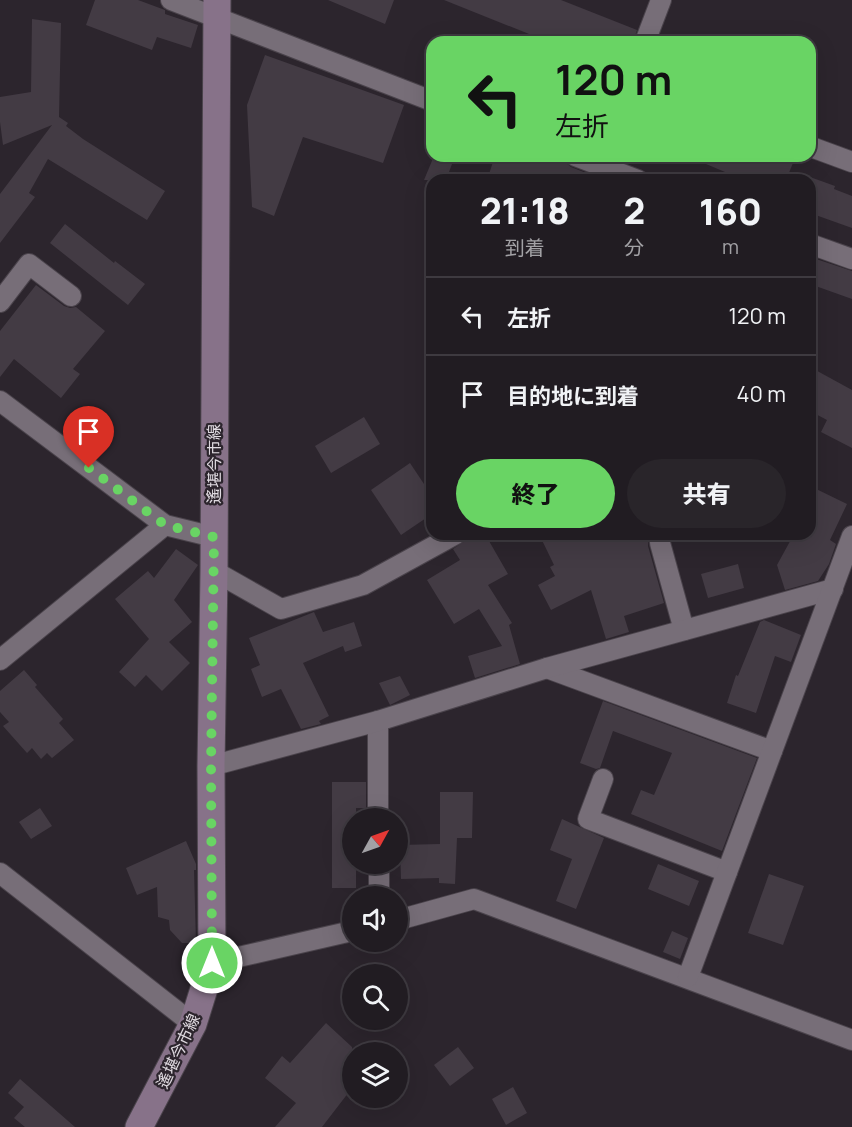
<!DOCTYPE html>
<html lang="ja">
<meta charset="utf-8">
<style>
body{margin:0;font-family:Manrope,"Noto Sans JP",sans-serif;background:#29252a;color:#f1f3f6;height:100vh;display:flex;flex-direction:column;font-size:22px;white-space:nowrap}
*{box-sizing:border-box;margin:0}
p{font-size:20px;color:#a2a1a5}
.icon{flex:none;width:33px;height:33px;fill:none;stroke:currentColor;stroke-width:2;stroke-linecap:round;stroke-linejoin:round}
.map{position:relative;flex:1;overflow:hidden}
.drawer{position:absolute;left:426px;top:174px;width:390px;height:366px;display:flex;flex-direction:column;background:#211c22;border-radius:18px;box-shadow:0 6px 24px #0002,0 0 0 2px #3e3a40}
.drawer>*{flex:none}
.guide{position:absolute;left:426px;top:36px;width:390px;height:126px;border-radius:18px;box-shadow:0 6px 24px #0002,0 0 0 2px #3e3a40;background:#69d464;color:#111;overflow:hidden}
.needle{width:39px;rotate:50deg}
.tools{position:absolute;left:342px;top:808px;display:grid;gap:12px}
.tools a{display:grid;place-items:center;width:66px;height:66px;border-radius:50%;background:#211c22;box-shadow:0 6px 24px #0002,0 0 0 2px #3e3a40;font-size:30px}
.pin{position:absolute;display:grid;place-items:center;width:51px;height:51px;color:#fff;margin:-62px -26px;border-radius:50% 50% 50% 0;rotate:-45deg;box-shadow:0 0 6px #0007}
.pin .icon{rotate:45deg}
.me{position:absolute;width:66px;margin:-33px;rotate:0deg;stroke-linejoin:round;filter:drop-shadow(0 0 4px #0008)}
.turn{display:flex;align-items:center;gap:21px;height:126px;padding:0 30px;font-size:27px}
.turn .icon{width:78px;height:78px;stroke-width:2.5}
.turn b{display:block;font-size:42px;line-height:51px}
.eta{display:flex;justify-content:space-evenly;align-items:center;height:102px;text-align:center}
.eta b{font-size:36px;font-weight:800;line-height:42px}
.action{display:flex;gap:12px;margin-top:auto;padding:12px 30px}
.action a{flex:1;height:69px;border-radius:36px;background:#69d464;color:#111;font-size:24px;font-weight:800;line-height:69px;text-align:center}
.action a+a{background:#29252a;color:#f1f3f6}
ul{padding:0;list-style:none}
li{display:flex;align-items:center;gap:18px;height:78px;padding:0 30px;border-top:2px solid #3e3a40}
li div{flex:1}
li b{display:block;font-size:22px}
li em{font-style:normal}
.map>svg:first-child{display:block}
</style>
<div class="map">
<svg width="852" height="1127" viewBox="0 0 852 1127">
<rect width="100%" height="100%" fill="#2c252d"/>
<g fill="#433b44">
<polygon points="95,0 138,0 165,10 165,14 198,25 191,48 157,37 152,50 86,25"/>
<polygon points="328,0 394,0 385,24"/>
<polygon points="444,0 561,0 637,30 633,42 549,42"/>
<polygon points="32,19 61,23 59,117 68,123 66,126 83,139 165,191 147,220 48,159 29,193 35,197 0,243 0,194 52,125 3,145 0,122 0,97 31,92"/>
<polygon points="265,55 404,105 383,163 303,137 274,216 252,207 247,105"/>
<polygon points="434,156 455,156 446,180 424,180"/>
<polygon points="495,156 552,156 564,161 571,167 604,180 487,180"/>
<polygon points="687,156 777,156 793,163 786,180 744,180"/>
<polygon points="810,177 835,186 834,189 852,196 852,228 810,213"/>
<polygon points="65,224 114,263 115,261 145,284 128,305 50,243"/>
<polygon points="810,257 852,271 852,299 810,284"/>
<polygon points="36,285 64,306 70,308 76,307 105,331 73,369 80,374 61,398 14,359 0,377 0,331"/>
<polygon points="810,367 852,390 852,448 821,432 827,420 810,411"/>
<polygon points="364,417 380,444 331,473 315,446"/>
<polygon points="410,463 432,496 432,514 401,535 371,490"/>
<polygon points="810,486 847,504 830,540 836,544 829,564 818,581 785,590 777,565 794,534 810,534"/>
<polygon points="475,534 485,534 508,574 488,585 512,623 509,625 520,664 475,678 468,656 502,646 479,609 454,624 427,580 460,560 453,549"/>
<polygon points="539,534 649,534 648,546 664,603 624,616 629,632 606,639 591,590 551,610 538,585 555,576 550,567 554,565"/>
<polygon points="176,549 198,565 174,600 192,622 169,642 190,663 162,691 146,675 135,687 119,672 149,639 115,599 148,571 154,578"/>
<polygon points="738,564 744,588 708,598 701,574"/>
<polygon points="314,612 323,632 354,622 362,646 345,652 343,646 303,663 329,716 319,721 321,724 301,729 281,689 262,697 251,669 260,665 249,638"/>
<polygon points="764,620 801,635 791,662 775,656 756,713 727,703 736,675 738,676 760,622"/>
<polygon points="24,670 37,685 35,687 63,719 59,723 74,740 52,758 47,753 41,759 32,748 27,753 3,726 9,722 0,712 0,691"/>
<polygon points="400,676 410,695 390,705 379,683"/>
<polygon points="603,701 757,758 722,851 631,814 641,790 654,795 672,753 613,731 600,768 596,769 580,763"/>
<polygon points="332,782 366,782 366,808 356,808 356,819 352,819 352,864 356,864 356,888 332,888"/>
<polygon points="440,792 473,792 472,838 457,838 455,884 439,883 439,878 401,879 400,845 440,844"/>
<polygon points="40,808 52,826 31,839 19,822"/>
<polygon points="562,819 604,838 576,909 556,901 572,859 550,850"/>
<polygon points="186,841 196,864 196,870 194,870 196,943 182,943 170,930 169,920 158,917 157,887 137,895 126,868"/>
<polygon points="658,864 699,881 689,906 648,889"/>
<polygon points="769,874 804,886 783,945 748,933"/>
<polygon points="672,931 688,938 680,959 663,952"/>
<polygon points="326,1023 352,1047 352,1088 322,1127 275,1127 296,1103 265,1078 282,1056 290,1063"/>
<polygon points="458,1047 474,1068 450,1086 434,1065"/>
<polygon points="20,1079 75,1127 25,1127 14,1118 24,1107 8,1093"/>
<polygon points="513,1087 527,1113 506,1125 492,1099"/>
</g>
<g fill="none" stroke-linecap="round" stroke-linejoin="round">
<g stroke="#4a434b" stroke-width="22">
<g id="street">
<polyline points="171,0 432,101"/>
<polyline points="645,42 661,0"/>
<polyline points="814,148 852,162"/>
<polyline points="575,156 638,180"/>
<polyline points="810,244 852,259"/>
<polyline points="0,302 29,264 71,296"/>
<polyline points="0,401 165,525 214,537"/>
<polyline points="660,543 684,630"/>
<polyline points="214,571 281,609 363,585 456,534"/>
<polyline points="0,660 165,525"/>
<polyline points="547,668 772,751"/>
<polyline points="378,721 378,819"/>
<polyline points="211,766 378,721 547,668 833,589"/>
<polyline points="603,779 588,819 727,872"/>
<polyline points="379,864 379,897"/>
<polyline points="0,873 193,1024"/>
<polyline points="398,920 474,899 852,1040"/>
<polyline points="212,963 352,931"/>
<polyline points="688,977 852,536"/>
</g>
</g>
<g stroke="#4a434b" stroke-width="29">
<polyline id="secondary" points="139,1127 193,1024 212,963 211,766 214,571 217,0"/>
</g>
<use href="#street" stroke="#776e78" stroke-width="20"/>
<use href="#secondary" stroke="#877289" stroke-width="27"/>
</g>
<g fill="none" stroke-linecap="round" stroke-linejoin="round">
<polyline stroke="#69d464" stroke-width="10" stroke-dasharray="0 18" points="89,468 165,525 214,537 211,766 212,963"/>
</g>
<g text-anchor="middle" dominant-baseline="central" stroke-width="4.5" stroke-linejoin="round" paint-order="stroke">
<g font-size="16" fill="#e0dbe1" stroke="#2c252d">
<text transform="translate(214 464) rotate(-90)">遙堪今市線</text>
<text transform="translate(178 1051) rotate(-65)">遙堪今市線</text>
</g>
</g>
</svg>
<div class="tools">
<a><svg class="needle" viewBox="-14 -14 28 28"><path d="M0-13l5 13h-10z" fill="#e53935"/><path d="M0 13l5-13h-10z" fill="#a2a1a5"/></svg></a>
<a><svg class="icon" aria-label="sound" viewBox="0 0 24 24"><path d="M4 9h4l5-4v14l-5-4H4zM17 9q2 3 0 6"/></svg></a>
<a><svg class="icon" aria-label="search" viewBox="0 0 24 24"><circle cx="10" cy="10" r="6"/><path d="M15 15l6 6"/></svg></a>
<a><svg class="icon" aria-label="layers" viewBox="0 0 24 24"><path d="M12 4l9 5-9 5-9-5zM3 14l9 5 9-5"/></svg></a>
</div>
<div class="pin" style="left:89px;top:468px;background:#d93025"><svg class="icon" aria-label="arrive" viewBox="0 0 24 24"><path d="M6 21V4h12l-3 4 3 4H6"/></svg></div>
<svg class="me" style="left:212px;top:963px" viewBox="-20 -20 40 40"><circle r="17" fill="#69d464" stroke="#fff" stroke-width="3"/><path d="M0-11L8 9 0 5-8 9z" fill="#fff"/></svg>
<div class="guide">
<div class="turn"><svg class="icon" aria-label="left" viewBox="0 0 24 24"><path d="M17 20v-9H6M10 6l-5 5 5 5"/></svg><div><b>120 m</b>左折</div></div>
</div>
<section class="drawer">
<div class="eta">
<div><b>21:18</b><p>到着</p></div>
<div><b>2</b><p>分</p></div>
<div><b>160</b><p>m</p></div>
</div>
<ul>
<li><svg class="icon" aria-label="left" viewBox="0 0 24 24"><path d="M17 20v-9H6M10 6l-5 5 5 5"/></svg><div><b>左折</b></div><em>120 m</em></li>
<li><svg class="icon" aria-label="arrive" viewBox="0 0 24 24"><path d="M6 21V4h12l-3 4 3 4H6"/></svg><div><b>目的地に到着</b></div><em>40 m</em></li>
</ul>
<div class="action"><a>終了</a><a>共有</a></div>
</section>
</div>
